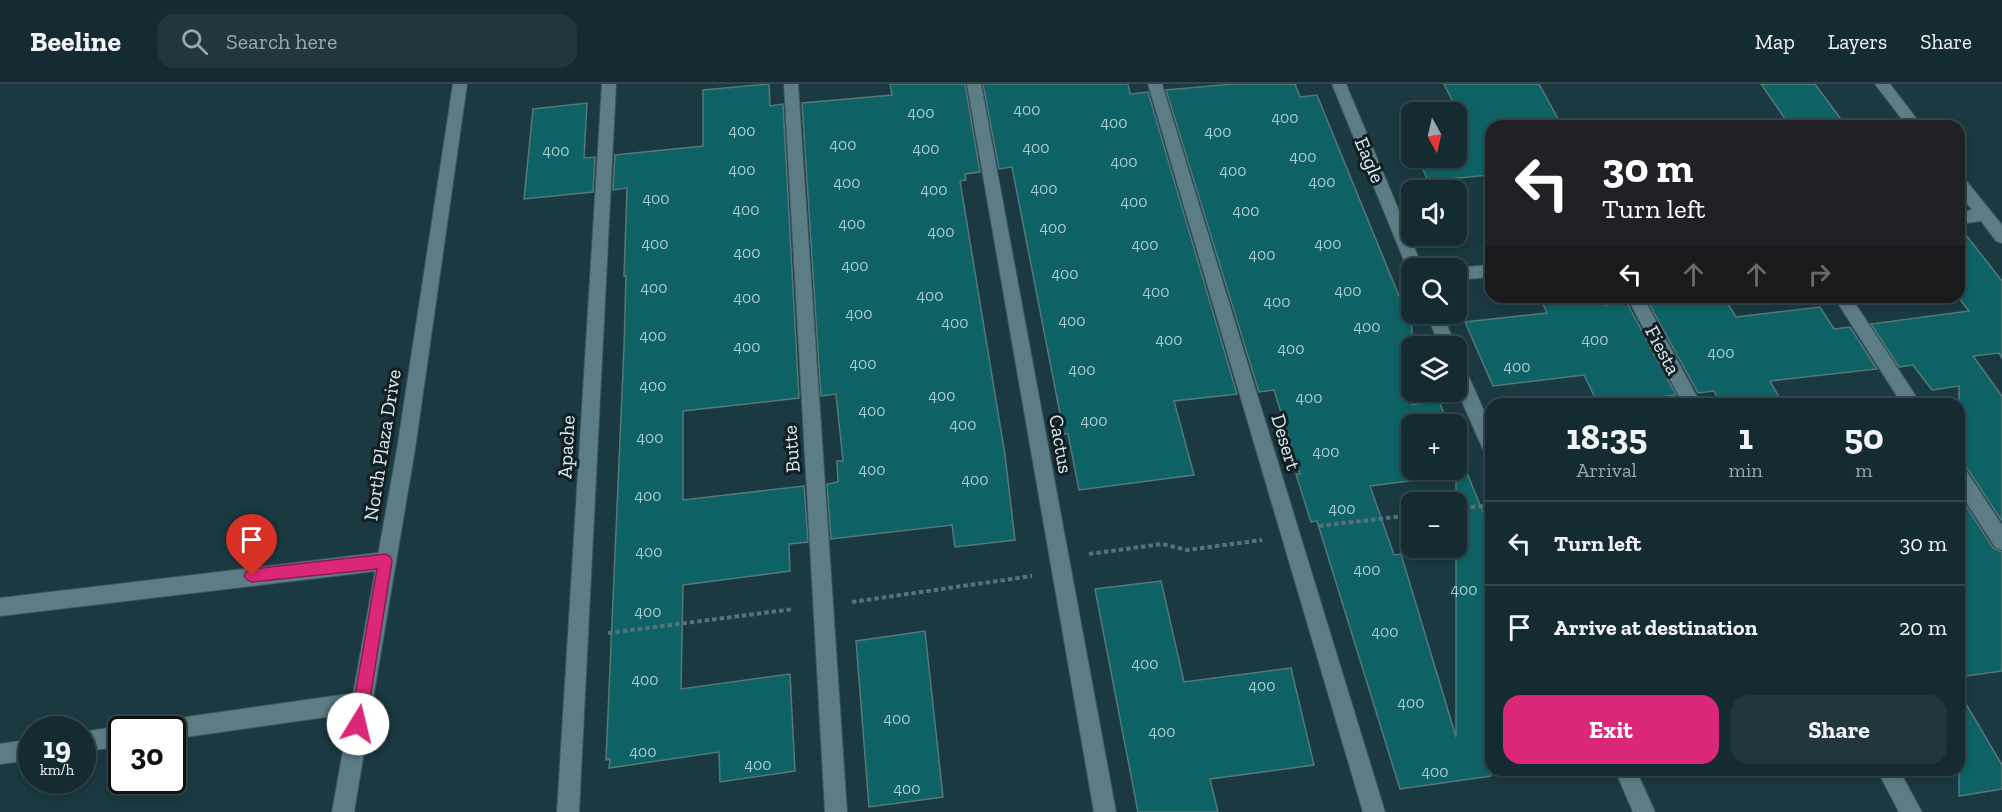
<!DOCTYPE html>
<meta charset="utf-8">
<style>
body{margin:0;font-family:"Zilla Slab",serif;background:#21373d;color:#f1f3f6;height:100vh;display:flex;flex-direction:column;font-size:22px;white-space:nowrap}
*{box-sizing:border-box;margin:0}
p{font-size:20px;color:#9da7ab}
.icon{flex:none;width:33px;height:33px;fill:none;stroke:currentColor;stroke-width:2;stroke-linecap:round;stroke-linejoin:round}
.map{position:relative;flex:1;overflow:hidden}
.drawer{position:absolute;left:1485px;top:314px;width:480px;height:378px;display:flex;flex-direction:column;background:#142b31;border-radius:18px;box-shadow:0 3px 9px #0003,0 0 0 2px #33474d}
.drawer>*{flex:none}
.banner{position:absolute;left:1485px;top:36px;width:480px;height:183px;border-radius:18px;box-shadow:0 3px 9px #0003,0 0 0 2px #33474d;background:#202124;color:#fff;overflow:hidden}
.needle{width:39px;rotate:172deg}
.tools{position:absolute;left:1401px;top:18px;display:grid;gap:12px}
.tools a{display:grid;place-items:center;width:66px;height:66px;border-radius:12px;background:#142b31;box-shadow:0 3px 9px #0003,0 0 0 2px #33474d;font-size:30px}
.speed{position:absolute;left:18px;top:632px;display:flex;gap:12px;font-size:30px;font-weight:700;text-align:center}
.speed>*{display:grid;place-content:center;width:78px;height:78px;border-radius:50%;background:#142b31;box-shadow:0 3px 9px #0003,0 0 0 2px #33474d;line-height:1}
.speed small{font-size:15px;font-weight:400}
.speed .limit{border:3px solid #111;border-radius:9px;background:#fff;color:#111}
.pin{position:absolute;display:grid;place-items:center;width:51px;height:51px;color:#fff;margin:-62px -26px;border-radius:50% 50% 50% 0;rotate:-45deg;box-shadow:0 0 6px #0007}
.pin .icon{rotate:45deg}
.me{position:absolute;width:66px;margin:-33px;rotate:9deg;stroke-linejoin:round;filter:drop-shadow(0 0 4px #0008)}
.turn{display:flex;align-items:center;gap:21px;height:126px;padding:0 18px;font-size:27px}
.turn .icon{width:78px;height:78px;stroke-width:2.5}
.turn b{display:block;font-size:42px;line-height:51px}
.lanes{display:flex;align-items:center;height:57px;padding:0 18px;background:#0003;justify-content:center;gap:30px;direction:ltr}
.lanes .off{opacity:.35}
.eta{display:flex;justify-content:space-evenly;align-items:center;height:102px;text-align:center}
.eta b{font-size:36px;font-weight:800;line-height:42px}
.button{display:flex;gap:12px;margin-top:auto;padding:12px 18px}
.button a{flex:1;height:69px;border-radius:18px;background:#db2777;color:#fff;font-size:24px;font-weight:800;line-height:69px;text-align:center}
.button a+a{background:#21373d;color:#f1f3f6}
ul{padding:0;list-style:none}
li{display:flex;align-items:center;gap:18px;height:84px;padding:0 18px;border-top:2px solid #33474d}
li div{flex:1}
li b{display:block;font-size:22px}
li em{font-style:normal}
header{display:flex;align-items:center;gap:36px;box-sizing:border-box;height:84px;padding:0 30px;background:#142b31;border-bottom:2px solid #33474d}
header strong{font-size:28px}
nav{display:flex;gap:33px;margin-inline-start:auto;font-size:21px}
.search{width:420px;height:54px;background:#21373d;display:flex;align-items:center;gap:15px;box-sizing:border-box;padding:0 21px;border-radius:18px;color:#9da7ab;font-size:22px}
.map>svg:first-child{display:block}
</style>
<header>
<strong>Beeline</strong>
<div class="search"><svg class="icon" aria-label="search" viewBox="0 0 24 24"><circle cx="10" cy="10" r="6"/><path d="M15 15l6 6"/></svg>Search here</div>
<nav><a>Map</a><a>Layers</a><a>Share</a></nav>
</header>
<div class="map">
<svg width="2002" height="728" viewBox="0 0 2002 728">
<rect width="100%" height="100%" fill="#1a3941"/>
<g fill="#0e6265" stroke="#557879" stroke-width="1.5" fill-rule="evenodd">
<polygon points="769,0 770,22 783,20 799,314 683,327 683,416 804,402 808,458 789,460 790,487 683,501 681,605 790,590 795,687 720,698 719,668 609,684 610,675 606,676 624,263 626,192 624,192 627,104 613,106 615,71 703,62 703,6"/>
<polygon points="890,0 965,0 980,88 965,90 966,96 960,97 1005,371 1015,456 955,463 952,441 831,455 827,400 838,398 837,377 843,377 836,310 821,312 802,19 892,11"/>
<polygon points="983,0 1128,0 1130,10 1148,8 1237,310 1174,317 1194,391 1079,406 1068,350 1064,350 1012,83 999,85"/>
<path d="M1233 0H1295L1300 13 1317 11 1412 244V321L1439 317 1448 340H1412V386H1456V362L1491 448V692L1400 705 1317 437 1311 438 1296 390H1300L1274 306 1259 308 1166 6ZM1456 391V653L1401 470 1394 471 1370 402Z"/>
<polygon points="1444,0 1539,0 1562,42 1491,42 1491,95 1489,91 1428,97 1418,74 1456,74 1456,37 1462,36"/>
<polygon points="1761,0 1815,0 1846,42 1790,42"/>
<polygon points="587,19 584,74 595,73 593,108 524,115 533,25"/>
<polygon points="1959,142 2002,197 2002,274 1999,269 1973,272 2002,312 2002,437 1967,384 1959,381 1959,302 1932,306 1913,281 1899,283 1871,240 1969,227 1959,214"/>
<polygon points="1540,213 1600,213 1604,221 1627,219 1676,311 1598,320 1584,291 1493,302 1465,238 1547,229"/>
<polygon points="1671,213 1724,213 1736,233 1820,223 1834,245 1850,243 1877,285 1770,297 1783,320 1721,320 1714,307 1698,309 1647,216"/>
<polygon points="1959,411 1993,464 2002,468 2002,587 1959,593"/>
<polygon points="1161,497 1184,598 1291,584 1314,681 1210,695 1218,728 1138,728 1095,505"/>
<polygon points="925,547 943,713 869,723 856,557"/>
<polygon points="1959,608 2002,681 2002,705 1959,712"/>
</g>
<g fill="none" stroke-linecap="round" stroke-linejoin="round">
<g stroke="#3a565d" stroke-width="2">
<g id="lane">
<polygon points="602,0 616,0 579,728 557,728"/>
<polygon points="784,0 798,0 847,728 825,728"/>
<polygon points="967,0 981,0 1116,728 1094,728"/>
<polygon points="1148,0 1162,0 1385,728 1363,728"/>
<polygon points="1332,0 1346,0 1423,184 1412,184 1412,189 1407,184"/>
<polygon points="1875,0 1890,0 1922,42 1907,42"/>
<polygon points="1959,92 1964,94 2002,141 2002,159 1996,157 1981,137 1959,140 1959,128 1972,126 1959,109"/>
<polygon points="1491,181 1491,193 1456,196 1456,184 1453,184"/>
<polygon points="1627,213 1643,213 1701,320 1683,320"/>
<polygon points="1834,213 1851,213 1921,320 1902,320"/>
<polygon points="1426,230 1442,230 1456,262 1440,262"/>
<polygon points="1456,275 1462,277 1491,343 1491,372 1485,370 1456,304"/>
<polygon points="1959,383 1965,385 2002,441 2002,466 1995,463 1959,407"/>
<polygon points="385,468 392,471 395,477 392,483 385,486 0,532 0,514"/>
<polygon points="362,608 369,611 372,618 369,625 362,628 172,655 172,645 162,645 165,638 172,635"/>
<polygon points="122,642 129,645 122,645 122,662 82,668 82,648"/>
<polygon points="32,655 32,676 0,680 0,660"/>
<polygon points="1615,686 1636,686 1655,728 1633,728"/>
<polygon points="1877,686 1899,686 1922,728 1899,728"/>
</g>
</g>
<g stroke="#3a565d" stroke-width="2">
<polygon id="street" points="453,0 467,0 415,365 354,728 332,728 397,365"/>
</g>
<g stroke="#577279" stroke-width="4" stroke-dasharray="4.5 3" stroke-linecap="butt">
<polyline points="1456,425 1491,421"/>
<polyline points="1319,442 1412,431"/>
<polyline points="1089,470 1162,460 1187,466 1262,456"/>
<polyline points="852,518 1032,492"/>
<polyline points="608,549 794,525"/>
</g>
<use href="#lane" fill="#5d7d86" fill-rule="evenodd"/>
<use href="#street" fill="#5d7d86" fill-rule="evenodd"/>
</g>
<polygon fill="#db2777" stroke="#8e194d" stroke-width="1.5" points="385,470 390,472 392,477 366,640 364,645 358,648 353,645 350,640 377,485 252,498 247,496 244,492 247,487 252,485"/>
<g text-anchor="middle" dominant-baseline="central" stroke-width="6" stroke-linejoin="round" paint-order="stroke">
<g font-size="16" fill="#a9ccd0">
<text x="1027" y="25">400</text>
<text x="921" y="28">400</text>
<text x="1285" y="33">400</text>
<text x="1114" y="38">400</text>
<text x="742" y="46">400</text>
<text x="1218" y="47">400</text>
<text x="843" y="60">400</text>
<text x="1036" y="63">400</text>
<text x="926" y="64">400</text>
<text x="556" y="66">400</text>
<text x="1303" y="72">400</text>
<text x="1124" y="77">400</text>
<text x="742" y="85">400</text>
<text x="1233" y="86">400</text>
<text x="1322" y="97">400</text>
<text x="847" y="98">400</text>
<text x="1044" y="104">400</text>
<text x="934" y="105">400</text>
<text x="656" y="114">400</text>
<text x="1134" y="117">400</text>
<text x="746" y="125">400</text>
<text x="1246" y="126">400</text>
<text x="852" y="139">400</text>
<text x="1053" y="143">400</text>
<text x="941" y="147">400</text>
<text x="655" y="159">400</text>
<text x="1328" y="159">400</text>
<text x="1145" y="160">400</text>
<text x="747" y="168">400</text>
<text x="1262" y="170">400</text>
<text x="855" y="181">400</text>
<text x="1065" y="189">400</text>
<text x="654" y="203">400</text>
<text x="1348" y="206">400</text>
<text x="1156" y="207">400</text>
<text x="930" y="211">400</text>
<text x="747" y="213">400</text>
<text x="1277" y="217">400</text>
<text x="859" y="229">400</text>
<text x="1072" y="236">400</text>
<text x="955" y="238">400</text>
<text x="1367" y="242">400</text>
<text x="653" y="251">400</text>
<text x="1169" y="255">400</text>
<text x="1595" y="255">400</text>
<text x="747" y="262">400</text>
<text x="1291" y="264">400</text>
<text x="1721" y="268">400</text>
<text x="863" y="279">400</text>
<text x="1517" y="282">400</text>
<text x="1082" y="285">400</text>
<text x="653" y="301">400</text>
<text x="942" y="311">400</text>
<text x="1309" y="313">400</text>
<text x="872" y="326">400</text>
<text x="1094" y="336">400</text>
<text x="963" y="340">400</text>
<text x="650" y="353">400</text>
<text x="1326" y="367">400</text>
<text x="872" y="385">400</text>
<text x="975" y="395">400</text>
<text x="648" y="411">400</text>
<text x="1342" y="424">400</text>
<text x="649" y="467">400</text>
<text x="1367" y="485">400</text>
<text x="1464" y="505">400</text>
<text x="648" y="527">400</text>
<text x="1385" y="547">400</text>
<text x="1145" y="579">400</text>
<text x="645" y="595">400</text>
<text x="1262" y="601">400</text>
<text x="1411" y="618">400</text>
<text x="897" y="634">400</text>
<text x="1162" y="647">400</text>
<text x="643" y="667">400</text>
<text x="758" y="680">400</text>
<text x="1435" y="687">400</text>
<text x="907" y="704">400</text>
</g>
<g font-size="20" fill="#ddeff4" stroke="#111e22">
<text transform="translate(1370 76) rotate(67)">Eagle</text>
<text transform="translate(1663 266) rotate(62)">Fiesta</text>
<text transform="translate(1286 358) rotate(73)">Desert</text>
<text transform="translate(1061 360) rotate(80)">Cactus</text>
<text transform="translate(382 361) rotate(-81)">North Plaza Drive</text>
<text transform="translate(566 363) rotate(-87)">Apache</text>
<text transform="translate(791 365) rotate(-94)">Butte</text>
</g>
</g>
</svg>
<div class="tools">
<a><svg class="needle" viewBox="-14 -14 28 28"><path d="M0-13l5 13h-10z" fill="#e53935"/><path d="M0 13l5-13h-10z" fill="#9da7ab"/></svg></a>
<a><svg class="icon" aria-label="sound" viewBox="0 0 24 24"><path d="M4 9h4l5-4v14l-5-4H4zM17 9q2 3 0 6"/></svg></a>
<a><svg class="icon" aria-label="search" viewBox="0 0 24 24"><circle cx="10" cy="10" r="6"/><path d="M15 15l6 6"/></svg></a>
<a><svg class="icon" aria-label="layers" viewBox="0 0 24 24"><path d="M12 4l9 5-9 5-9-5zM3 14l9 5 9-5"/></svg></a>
<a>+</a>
<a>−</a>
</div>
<div class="speed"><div>19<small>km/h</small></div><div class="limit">30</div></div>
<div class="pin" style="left:252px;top:492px;background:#d93025"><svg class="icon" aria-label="arrive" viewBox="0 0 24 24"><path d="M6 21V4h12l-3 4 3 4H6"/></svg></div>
<svg class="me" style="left:358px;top:640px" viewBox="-20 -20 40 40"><circle r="19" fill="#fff"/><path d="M0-13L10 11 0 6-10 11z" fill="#db2777"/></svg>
<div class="banner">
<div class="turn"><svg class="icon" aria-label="left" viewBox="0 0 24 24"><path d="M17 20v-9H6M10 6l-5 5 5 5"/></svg><div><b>30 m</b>Turn left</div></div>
<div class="lanes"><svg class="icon" aria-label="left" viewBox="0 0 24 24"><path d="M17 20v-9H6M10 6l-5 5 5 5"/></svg><svg class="icon off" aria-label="ahead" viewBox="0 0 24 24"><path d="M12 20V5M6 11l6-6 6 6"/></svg><svg class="icon off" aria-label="ahead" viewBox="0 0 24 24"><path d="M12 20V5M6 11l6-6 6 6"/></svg><svg class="icon off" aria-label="right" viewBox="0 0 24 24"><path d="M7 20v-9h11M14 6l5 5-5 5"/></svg></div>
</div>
<section class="drawer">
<div class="eta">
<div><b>18:35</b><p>Arrival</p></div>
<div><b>1</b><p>min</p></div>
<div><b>50</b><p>m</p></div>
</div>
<ul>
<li><svg class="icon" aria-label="left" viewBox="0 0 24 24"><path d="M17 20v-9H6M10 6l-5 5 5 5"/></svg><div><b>Turn left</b></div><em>30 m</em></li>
<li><svg class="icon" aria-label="arrive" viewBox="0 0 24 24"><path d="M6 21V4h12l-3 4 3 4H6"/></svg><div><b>Arrive at destination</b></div><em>20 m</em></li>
</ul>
<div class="button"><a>Exit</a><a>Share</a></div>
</section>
</div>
